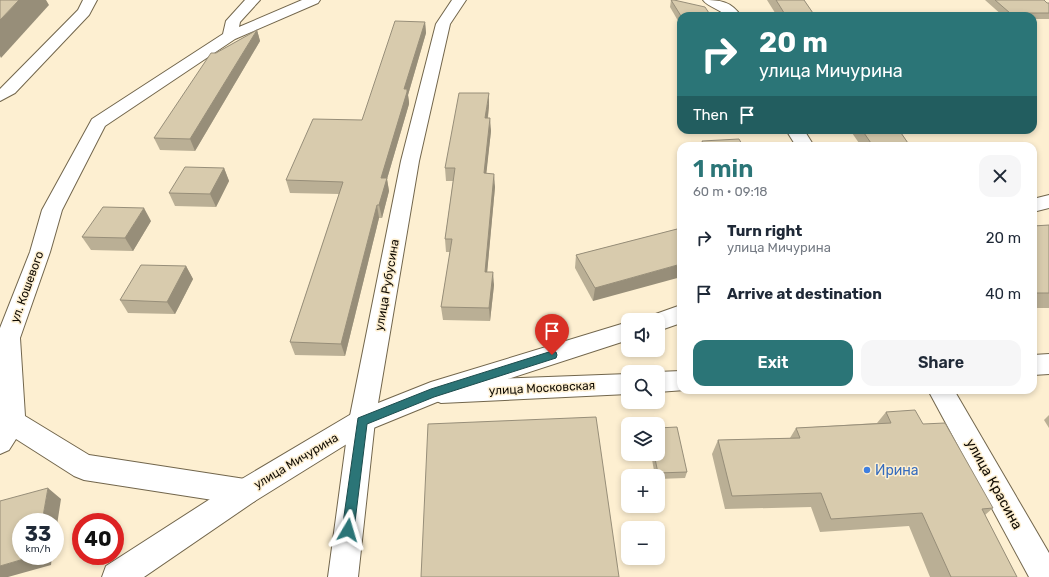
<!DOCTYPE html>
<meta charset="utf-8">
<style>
body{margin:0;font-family:Rubik,sans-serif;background:#f6f6f7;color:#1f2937;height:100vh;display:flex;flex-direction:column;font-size:15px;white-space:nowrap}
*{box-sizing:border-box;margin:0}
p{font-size:13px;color:#747a83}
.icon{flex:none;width:22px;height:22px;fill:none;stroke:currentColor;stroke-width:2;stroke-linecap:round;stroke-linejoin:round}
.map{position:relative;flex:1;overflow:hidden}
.side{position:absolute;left:677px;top:142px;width:360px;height:252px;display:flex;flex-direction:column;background:#fff;border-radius:12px;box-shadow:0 2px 6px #0003}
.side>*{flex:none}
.hud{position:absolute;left:677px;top:12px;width:360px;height:122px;border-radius:12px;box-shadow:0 2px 6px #0003;background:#2b7577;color:#fff;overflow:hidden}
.fabs{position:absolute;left:621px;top:313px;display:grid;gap:8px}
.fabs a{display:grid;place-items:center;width:44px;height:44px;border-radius:8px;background:#fff;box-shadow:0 2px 6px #0003;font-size:20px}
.speed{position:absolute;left:12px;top:513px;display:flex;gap:8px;font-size:20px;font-weight:700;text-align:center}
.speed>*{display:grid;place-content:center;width:52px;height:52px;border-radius:50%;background:#fff;box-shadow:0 2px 6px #0003;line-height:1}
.speed small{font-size:10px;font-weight:400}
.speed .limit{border:6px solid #d22;background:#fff;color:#111}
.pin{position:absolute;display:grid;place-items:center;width:34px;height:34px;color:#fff;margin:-41px -17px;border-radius:50% 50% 50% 0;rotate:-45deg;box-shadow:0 0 4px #0007}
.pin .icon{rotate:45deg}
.me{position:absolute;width:44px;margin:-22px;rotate:7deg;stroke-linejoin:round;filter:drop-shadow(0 0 3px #0008)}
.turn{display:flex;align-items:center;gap:14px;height:84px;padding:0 16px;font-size:18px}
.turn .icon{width:52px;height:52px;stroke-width:2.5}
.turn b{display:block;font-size:28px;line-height:34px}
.then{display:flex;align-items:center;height:38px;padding:0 16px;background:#0003;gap:8px;font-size:15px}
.round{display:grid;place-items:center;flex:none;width:42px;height:42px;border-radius:12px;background:#f6f6f7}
.overview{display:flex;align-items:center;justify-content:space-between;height:68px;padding:0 16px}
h1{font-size:24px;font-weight:600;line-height:30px;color:#2b7577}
.cta{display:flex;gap:8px;margin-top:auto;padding:8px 16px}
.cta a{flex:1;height:46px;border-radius:12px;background:#2b7577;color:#fff;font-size:16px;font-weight:600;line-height:46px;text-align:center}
.cta a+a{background:#f6f6f7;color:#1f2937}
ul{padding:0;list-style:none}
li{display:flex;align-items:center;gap:12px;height:56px;padding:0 16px}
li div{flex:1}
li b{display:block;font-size:15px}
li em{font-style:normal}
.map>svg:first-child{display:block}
</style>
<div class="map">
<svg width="1049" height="577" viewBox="0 0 1049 577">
<rect width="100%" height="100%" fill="#fdefd1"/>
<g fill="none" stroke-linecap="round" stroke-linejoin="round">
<g stroke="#72664c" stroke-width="2">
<g id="minor">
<polygon points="83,0 97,0 89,15 15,93 0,101 0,89 78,10"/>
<polygon points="245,0 260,0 240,22 239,27 302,0 320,0 318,3 235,39 105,126 62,210 50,252 20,338 25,416 89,455 245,479 255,483 259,492 255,501 245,505 84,480 74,476 16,439 9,450 0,454 0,328 30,252 42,210 92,119 223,34 226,21"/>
<polygon points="452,0 466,0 450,24 419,161 375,421 358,577 328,577 349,421 401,161 436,24"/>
<path d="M703 0C720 0 731 1 741 16H726C720 9 708 7 703 0Z"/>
<polygon points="786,130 804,130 814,146 796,146"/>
<polygon points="1049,354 1049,374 1033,375 1033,355"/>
<polygon points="681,371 681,390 685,390 658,392 657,372"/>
<polygon points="628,374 628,394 441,403 432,399 428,392 432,385 441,381"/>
<polygon points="928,390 954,390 1049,553 1049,577 1029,577"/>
</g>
</g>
<g stroke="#72664c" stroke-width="2">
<g id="major">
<polygon points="1049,195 1049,208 1033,212 1033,199"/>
<polygon points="681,305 681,323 658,331 658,320 648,320 650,316"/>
<polygon points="628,322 628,340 437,402 371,429 255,501 144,577 102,577 106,566 235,483 353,413 431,382"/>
</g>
</g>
<use href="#minor" fill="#fff" fill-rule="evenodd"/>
<use href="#major" fill="#fff" fill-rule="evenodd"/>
</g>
<g fill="#baaf95">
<polygon points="671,0 674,0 681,16 681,26 670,7"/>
<polygon points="767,0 804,0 815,16 777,16"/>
<polygon points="985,0 1044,0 1047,3 1049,3 1049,19 1033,19 1033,16 1003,16"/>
<polygon points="425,22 426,33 408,95 409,102 409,104 387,179 389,191 382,218 379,218 345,356 295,355 290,342 339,194 290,193 286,180 362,120"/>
<polygon points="257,30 260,41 195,151 160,150 154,138 216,53"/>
<polygon points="489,106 488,118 491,131 486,173 495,187 487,272 494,285 490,321 443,320 441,307 450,252 446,252 445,239 453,181 446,181 445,168"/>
<polygon points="850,130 899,130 910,146 861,146"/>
<polygon points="702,141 743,146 701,146"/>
<polygon points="224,168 229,181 216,207 175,206 169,193"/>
<polygon points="151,221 133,251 91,250 82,237"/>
<polygon points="1049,225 1049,308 1033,308 1033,226"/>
<polygon points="681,228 593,301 575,268 576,255"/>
<polygon points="186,266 193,279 175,314 128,313 120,300"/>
<polygon points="886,412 923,424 993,508 985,515 1017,577 930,577 909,526 820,532 811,507 725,509 712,454 718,440 790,438 796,428 877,423"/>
<polygon points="1049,415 1049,428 1044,420"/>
<polygon points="651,454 658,454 687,472 685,478 658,479 658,476 655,476"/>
</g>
<g fill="#978e79">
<polygon points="19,0 46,0 49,5 1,58 0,56 0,20"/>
<polygon points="425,22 426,33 408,95 409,102 409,104 387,179 389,191 382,218 379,205 381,178 404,89"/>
<polygon points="257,30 260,41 195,151 190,139"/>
<polygon points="489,93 489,106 486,131 485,118"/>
<polygon points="490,118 491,131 485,186 484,173"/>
<polygon points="224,168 229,181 216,207 210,194"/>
<polygon points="494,174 495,187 486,285 485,272"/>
<polygon points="377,205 379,218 345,356 341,344"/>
<polygon points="144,208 151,221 133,251 125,238"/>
<polygon points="681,264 681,277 593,301 595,288"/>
<polygon points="186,266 193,279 175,314 167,302"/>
<polygon points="493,272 494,285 490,321 489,308"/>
<polygon points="48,488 61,499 55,538 55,522 42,522"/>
<polygon points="34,556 52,556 51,565 8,577 0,577 0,566"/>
</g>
<g fill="#d8cbad" stroke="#978e79">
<polygon points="0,0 19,0 0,20"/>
<polygon points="671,0 674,0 705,7 711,16 681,16"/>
<polygon points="776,0 804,0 815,16 786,16"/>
<polygon points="995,0 1044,0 1047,3 1049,3 1049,13 1010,13"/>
<polygon points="395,21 425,22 404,89 407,89 407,92 381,178 387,178 379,205 377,205 341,344 290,342 343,182 286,180 313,119 362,120"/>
<polygon points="257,30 190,139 154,138 211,53 216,53"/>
<polygon points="459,93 489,93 485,118 490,118 484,173 494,174 485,272 493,272 489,308 441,307 452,239 445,239 455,168 445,168"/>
<polygon points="862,130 899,130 910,146 873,146"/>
<polygon points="739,139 743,146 704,146 702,141"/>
<polygon points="185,167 224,168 210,194 169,193"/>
<polygon points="103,207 144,208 125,238 82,237"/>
<polygon points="1049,225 1049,293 1033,293 1033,226"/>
<polygon points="681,228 681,264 595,288 576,255"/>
<polygon points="141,265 186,266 167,302 120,300"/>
<polygon points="915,410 923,424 945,423 993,508 982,509 1017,577 951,577 922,513 831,519 821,493 732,496 718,440 800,438 796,428 891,423 886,412"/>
<polygon points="596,417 619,577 421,577 428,424"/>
<polygon points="677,427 687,472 658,473 654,454 658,454 658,428"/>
<polygon points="48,488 42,522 21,522 21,556 34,556 0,566 0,501"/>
</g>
<polygon fill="#2b7577" stroke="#1c4c4d" points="552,351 556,352 557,355 556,358 434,397 367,424 354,530 353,534 348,536 344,534 342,530 358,418 431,389"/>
<circle fill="#3f7fe0" stroke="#fdefd1" stroke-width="1.5" cx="867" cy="470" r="4"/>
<g text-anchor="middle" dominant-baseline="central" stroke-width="3" stroke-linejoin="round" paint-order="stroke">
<g font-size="12" fill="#100b03" stroke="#fdefd1">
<text transform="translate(387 285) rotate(-80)">улица Рубусина</text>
<text transform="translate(27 287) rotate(-70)">ул. Кошевого</text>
<text transform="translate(542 388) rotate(-3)">улица Московская</text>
<text transform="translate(296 461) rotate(-31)">улица Мичурина</text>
</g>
<g font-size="14" fill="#366cbe" stroke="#fdefd1" text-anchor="start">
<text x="875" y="470">Ирина</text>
</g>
<g font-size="14" fill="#100b03" stroke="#fdefd1">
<text transform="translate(994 484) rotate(61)">улица Красина</text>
</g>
</g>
</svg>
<div class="fabs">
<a><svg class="icon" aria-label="sound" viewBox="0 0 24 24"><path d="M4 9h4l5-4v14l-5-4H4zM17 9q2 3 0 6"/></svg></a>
<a><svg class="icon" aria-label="search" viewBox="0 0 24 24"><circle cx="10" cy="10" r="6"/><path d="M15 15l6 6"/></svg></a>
<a><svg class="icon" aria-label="layers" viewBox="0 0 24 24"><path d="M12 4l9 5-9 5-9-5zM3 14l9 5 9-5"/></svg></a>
<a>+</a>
<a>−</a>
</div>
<div class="speed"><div>33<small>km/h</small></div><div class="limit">40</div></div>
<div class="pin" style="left:552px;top:355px;background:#d93025"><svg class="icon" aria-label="arrive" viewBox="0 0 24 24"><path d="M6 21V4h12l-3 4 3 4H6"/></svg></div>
<svg class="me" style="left:348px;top:530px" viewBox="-20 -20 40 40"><path d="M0-17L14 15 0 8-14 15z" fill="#2b7577" stroke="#fff" stroke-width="4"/></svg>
<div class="hud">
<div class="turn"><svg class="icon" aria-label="right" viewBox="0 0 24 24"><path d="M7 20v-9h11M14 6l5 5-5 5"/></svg><div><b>20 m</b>улица Мичурина</div></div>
<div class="then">Then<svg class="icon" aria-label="arrive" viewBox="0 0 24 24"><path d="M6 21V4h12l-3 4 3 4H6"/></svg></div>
</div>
<section class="side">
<div class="overview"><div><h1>1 min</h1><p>60 m · 09:18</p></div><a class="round"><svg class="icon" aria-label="close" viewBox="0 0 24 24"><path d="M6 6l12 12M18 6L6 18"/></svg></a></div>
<ul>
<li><svg class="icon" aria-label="right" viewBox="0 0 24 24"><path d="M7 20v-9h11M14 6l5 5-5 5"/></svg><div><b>Turn right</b><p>улица Мичурина</p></div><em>20 m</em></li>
<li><svg class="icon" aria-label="arrive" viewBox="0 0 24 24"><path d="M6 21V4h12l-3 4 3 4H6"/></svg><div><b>Arrive at destination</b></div><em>40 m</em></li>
</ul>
<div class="cta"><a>Exit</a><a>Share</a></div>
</section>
</div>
